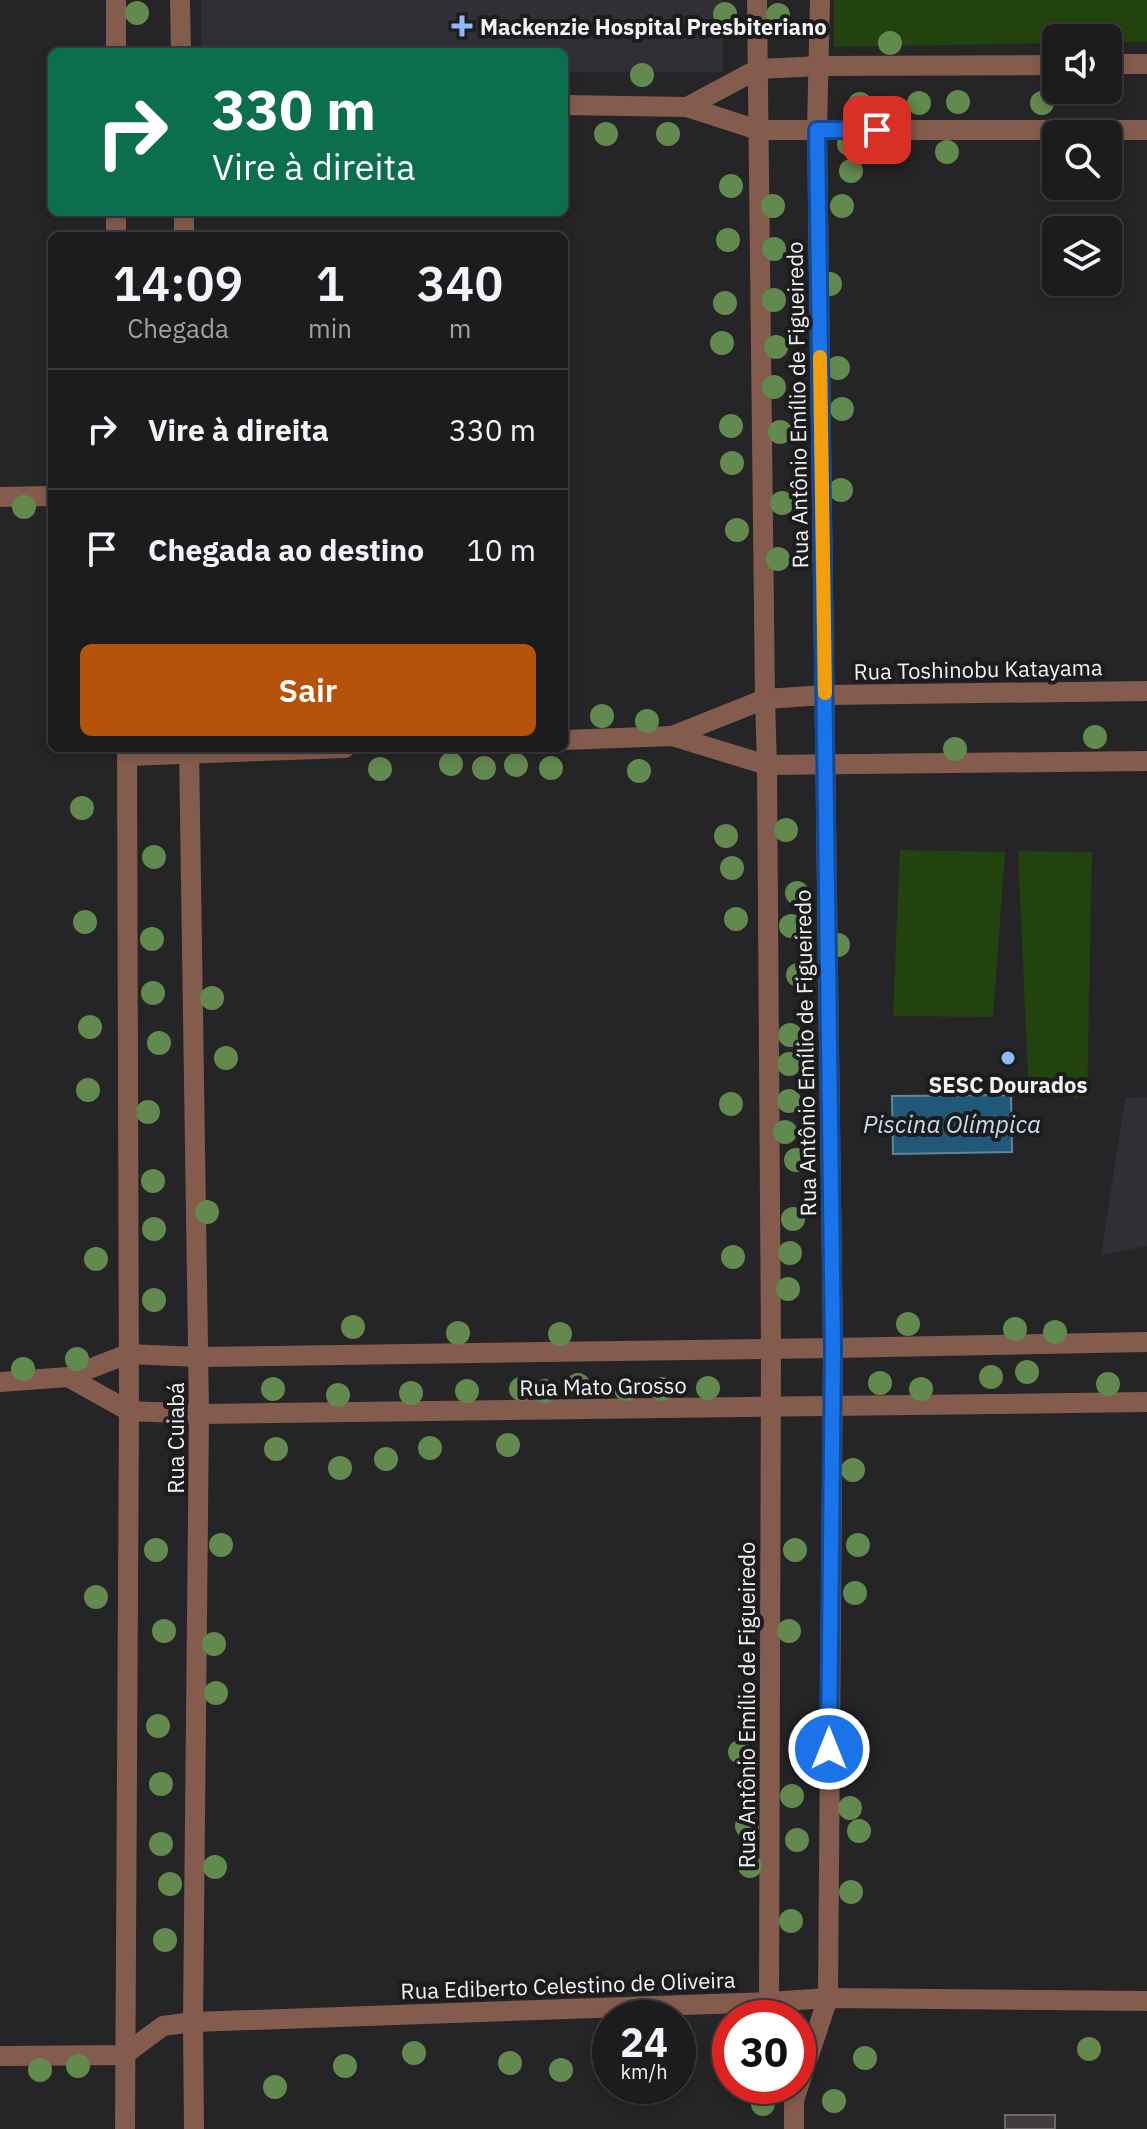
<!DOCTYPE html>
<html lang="pt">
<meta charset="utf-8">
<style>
body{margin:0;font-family:"IBM Plex Sans",sans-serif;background:#29282a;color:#f1f3f6;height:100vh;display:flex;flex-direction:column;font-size:30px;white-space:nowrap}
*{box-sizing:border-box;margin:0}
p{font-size:26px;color:#a0a1a4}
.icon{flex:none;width:44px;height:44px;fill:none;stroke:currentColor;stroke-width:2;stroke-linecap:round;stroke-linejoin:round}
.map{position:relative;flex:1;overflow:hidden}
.sheet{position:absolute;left:48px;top:232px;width:520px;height:520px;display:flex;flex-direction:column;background:#1c1b1d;border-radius:12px;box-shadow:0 4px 12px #0003,0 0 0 2px #3a393b}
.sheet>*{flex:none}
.guide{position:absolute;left:48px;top:48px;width:520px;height:168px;border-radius:12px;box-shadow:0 4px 12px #0003,0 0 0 2px #3a393b;background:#0b6e4f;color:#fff;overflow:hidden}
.controls{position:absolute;left:1042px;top:24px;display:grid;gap:16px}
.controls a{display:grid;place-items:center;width:80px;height:80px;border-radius:12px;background:#1c1b1d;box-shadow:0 4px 12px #0003,0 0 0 2px #3a393b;font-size:40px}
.speed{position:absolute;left:592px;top:2000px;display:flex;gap:16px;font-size:40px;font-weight:700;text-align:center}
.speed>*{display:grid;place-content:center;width:104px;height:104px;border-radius:50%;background:#1c1b1d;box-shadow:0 4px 12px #0003,0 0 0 2px #3a393b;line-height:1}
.speed small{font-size:20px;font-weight:400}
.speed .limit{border:12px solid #d22;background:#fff;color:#111}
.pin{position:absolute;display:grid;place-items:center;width:68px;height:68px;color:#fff;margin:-34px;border-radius:16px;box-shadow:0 4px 12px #0006}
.me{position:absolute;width:88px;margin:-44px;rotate:0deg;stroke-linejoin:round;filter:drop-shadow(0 0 6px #0008)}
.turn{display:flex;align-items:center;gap:28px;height:168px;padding:0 32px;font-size:36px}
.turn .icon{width:104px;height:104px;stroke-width:2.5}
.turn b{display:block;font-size:56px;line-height:68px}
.eta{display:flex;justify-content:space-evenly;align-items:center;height:136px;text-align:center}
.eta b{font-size:48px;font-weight:600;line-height:56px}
.action{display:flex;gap:16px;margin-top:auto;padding:16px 32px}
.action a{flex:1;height:92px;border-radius:12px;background:#b45309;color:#fff;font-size:32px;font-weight:600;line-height:92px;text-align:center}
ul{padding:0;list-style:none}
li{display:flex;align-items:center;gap:24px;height:120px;padding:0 32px;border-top:2px solid #3a393b}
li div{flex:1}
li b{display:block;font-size:30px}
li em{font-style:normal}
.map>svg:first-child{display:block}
</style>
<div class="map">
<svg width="1147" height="2129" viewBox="0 0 1147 2129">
<rect width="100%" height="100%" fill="#252427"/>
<g fill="#312e36">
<polygon points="201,0 723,0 723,72 564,72 564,52 201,52"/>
<polygon points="1147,1097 1147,1246 1101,1255 1125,1098"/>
</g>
<g fill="#23430e">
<polygon points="834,0 1147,0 1147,42 1108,42 1108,38 1056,38 1056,43 834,47"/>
<polygon points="900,850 1005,852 993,1017 893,1016"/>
<polygon points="1018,851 1092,852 1087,1098 1029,1095"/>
</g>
<polygon fill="#215777" stroke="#60869c" stroke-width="2" points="1011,1095 1012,1152 893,1154 892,1096"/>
<rect fill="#3f3c3b" stroke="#6c6968" stroke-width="2" x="1005" y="2115" width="50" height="14"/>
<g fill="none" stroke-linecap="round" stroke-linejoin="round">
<g stroke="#845c4d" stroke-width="20">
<polyline points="116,0 116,52"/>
<polyline points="180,0 181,52"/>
<polyline points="757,0 765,699 767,765 771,1349 769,2002 773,2018"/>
<polyline points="1108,64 1147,64"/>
<polyline points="564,105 687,107 758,130 1147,130"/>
<polyline points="687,107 758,69 820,66 1056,65"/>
<polyline points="116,212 116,236"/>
<polyline points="184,212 184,236"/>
<polyline points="0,497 52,496"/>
<polyline points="672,736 765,699 825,695 1147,691"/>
<polyline points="564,740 672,736 767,765 1147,761"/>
<polyline points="189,748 199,1414 193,2022 194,2129"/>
<polyline points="127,756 345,748"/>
<polyline points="68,1377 129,1411 199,1414 1147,1402"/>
<polyline points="0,1382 68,1377 128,1354 199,1357 833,1348 1147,1342"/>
<polyline points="0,2056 124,2055 163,2026 193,2022 769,2002 828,1998 1147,2001"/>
<polyline points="792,2089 794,2100 794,2129"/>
<polyline points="794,2100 828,1998 833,1348 817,130 820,0"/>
<polyline points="125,2129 129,1411 127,748"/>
</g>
</g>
<g fill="#62894e">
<circle cx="137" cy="13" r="12"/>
<circle cx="725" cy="14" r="12"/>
<circle cx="778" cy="15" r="12"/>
<circle cx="890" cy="43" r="12"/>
<circle cx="642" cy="75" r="12"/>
<circle cx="958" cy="102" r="12"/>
<circle cx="919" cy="103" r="12"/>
<circle cx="1042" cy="103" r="12"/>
<circle cx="860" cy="104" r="12"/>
<circle cx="606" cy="134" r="12"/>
<circle cx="668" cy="134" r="12"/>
<circle cx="849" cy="144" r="12"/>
<circle cx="947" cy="152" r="12"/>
<circle cx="851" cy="171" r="12"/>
<circle cx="731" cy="186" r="12"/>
<circle cx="773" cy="206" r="12"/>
<circle cx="842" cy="206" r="12"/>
<circle cx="728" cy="240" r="12"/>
<circle cx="774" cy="249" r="12"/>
<circle cx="830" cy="284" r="12"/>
<circle cx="774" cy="300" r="12"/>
<circle cx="725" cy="303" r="12"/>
<circle cx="722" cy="343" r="12"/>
<circle cx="776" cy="347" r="12"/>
<circle cx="838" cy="368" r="12"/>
<circle cx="774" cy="387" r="12"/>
<circle cx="842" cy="409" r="12"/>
<circle cx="731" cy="426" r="12"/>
<circle cx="780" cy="432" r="12"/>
<circle cx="732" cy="463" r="12"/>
<circle cx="841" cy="490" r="12"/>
<circle cx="782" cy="503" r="12"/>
<circle cx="24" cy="507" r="12"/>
<circle cx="737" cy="530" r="12"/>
<circle cx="778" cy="559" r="12"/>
<circle cx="602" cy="716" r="12"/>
<circle cx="647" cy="721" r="12"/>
<circle cx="1095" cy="737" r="12"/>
<circle cx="955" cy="749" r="12"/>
<circle cx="451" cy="764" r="12"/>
<circle cx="516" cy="765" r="12"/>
<circle cx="484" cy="768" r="12"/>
<circle cx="551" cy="768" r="12"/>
<circle cx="380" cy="769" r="12"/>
<circle cx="639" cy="771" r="12"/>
<circle cx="82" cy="808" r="12"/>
<circle cx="786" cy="830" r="12"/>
<circle cx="726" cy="836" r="12"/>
<circle cx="154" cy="857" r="12"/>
<circle cx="732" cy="868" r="12"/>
<circle cx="797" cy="893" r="12"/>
<circle cx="736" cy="919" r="12"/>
<circle cx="85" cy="922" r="12"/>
<circle cx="791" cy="926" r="12"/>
<circle cx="152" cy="939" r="12"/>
<circle cx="838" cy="945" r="12"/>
<circle cx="798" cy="975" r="12"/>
<circle cx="153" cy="993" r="12"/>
<circle cx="212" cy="998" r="12"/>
<circle cx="90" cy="1027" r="12"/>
<circle cx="790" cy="1035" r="12"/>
<circle cx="159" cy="1043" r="12"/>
<circle cx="226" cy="1058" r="12"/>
<circle cx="789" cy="1064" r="12"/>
<circle cx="88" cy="1090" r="12"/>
<circle cx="789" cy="1101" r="12"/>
<circle cx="731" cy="1104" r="12"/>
<circle cx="148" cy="1112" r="12"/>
<circle cx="785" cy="1132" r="12"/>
<circle cx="796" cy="1160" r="12"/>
<circle cx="153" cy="1181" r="12"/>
<circle cx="207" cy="1212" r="12"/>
<circle cx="793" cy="1219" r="12"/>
<circle cx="154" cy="1229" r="12"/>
<circle cx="790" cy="1253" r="12"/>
<circle cx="733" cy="1257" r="12"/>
<circle cx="96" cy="1259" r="12"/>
<circle cx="788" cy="1289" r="12"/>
<circle cx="154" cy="1300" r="12"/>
<circle cx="908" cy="1324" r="12"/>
<circle cx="353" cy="1327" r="12"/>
<circle cx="1015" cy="1329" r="12"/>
<circle cx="1055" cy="1332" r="12"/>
<circle cx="458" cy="1333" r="12"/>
<circle cx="560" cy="1334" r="12"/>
<circle cx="77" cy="1359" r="12"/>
<circle cx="23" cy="1369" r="12"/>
<circle cx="1027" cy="1372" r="12"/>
<circle cx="991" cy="1377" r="12"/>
<circle cx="880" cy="1383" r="12"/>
<circle cx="1108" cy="1384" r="12"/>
<circle cx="578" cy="1385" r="12"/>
<circle cx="708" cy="1388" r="12"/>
<circle cx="273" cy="1389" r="12"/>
<circle cx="521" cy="1389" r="12"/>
<circle cx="626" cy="1389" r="12"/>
<circle cx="662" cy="1389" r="12"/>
<circle cx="921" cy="1389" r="12"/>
<circle cx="467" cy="1391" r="12"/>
<circle cx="545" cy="1391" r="12"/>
<circle cx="411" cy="1393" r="12"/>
<circle cx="338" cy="1395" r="12"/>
<circle cx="508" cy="1445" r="12"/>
<circle cx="430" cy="1448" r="12"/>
<circle cx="276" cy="1449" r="12"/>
<circle cx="386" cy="1459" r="12"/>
<circle cx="340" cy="1468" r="12"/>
<circle cx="853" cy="1470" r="12"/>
<circle cx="221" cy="1545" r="12"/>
<circle cx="858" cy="1545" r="12"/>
<circle cx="156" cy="1550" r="12"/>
<circle cx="795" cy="1550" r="12"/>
<circle cx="855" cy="1593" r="12"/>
<circle cx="96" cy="1597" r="12"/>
<circle cx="164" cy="1631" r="12"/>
<circle cx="789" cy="1631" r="12"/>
<circle cx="214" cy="1644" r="12"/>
<circle cx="216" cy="1693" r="12"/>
<circle cx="158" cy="1726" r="12"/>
<circle cx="849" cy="1732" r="12"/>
<circle cx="801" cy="1740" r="12"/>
<circle cx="740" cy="1752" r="12"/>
<circle cx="161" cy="1784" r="12"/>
<circle cx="792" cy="1796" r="12"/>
<circle cx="850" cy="1808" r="12"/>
<circle cx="747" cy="1826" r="12"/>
<circle cx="859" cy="1831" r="12"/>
<circle cx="797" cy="1840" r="12"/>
<circle cx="161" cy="1844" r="12"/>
<circle cx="750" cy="1866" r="12"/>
<circle cx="215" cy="1867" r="12"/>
<circle cx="170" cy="1884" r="12"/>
<circle cx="851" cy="1892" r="12"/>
<circle cx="791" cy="1921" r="12"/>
<circle cx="165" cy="1940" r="12"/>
<circle cx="1089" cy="2049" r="12"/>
<circle cx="414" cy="2053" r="12"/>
<circle cx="865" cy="2058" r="12"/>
<circle cx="510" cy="2063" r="12"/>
<circle cx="78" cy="2066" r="12"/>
<circle cx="345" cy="2066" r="12"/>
<circle cx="40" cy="2070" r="12"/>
<circle cx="561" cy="2070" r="12"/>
<circle cx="275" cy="2087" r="12"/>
<circle cx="834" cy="2101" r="12"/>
<circle cx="763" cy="2104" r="12"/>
</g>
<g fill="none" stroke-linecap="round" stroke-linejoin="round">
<g stroke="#114b97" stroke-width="20">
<polyline id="route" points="829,1749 833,1348 817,130 877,130"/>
</g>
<use href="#route" stroke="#1a73e8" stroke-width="14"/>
<polyline stroke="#f59e0b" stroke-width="14" points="820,357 825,693"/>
</g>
<g fill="#90b8fd" stroke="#1c1b1d" stroke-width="3">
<path d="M458 14h8v8h8v8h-8v8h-8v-8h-8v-8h8z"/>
<circle cx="1008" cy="1058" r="8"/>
</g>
<g text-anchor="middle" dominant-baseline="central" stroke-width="8" stroke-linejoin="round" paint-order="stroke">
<g font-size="22" font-weight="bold" fill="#f2f2f3" stroke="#1c1b1d" text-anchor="start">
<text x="480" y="26">Mackenzie Hospital Presbiteriano</text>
<text x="1008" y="1084" text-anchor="middle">SESC Dourados</text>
</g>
<g font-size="22" fill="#f2f2f3" stroke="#1c1b1d">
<text transform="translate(797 405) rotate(-91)">Rua Antônio Emílio de Figueiredo</text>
<text transform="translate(978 669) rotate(-1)">Rua Toshinobu Katayama</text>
<text transform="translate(805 1053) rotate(-91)">Rua Antônio Emílio de Figueiredo</text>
<text transform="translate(603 1386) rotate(-1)">Rua Mato Grosso</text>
<text transform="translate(175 1438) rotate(-90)">Rua Cuiabá</text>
<text transform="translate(746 1705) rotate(-90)">Rua Antônio Emílio de Figueiredo</text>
<text transform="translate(568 1985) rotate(-2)">Rua Ediberto Celestino de Oliveira</text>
</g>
<g font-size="24" font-style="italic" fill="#c8deee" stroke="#1c1b1d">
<text x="952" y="1124">Piscina Olímpica</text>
</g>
</g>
</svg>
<div class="controls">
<a><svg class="icon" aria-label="sound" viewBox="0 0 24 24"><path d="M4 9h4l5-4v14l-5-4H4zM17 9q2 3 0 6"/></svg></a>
<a><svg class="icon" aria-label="search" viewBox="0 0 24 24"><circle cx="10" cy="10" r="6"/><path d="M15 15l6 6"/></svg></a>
<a><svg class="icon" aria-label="layers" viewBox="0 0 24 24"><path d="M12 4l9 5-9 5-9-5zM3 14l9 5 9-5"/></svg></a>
</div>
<div class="speed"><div>24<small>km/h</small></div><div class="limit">30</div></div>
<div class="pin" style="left:877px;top:130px;background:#d93025"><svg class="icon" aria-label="arrive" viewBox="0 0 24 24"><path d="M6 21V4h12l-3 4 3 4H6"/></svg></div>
<svg class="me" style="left:829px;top:1749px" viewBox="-20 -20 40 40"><circle r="17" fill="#1a73e8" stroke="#fff" stroke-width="3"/><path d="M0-11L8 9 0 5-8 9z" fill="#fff"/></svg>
<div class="guide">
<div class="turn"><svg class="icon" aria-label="right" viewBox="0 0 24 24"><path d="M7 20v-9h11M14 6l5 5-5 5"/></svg><div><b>330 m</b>Vire à direita</div></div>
</div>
<section class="sheet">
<div class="eta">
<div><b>14:09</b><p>Chegada</p></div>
<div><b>1</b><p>min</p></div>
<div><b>340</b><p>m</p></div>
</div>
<ul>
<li><svg class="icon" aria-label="right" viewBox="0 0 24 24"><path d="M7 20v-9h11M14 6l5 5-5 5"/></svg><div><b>Vire à direita</b></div><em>330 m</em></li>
<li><svg class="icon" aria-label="arrive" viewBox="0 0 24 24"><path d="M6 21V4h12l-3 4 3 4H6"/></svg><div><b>Chegada ao destino</b></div><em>10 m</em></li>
</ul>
<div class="action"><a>Sair</a></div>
</section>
</div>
